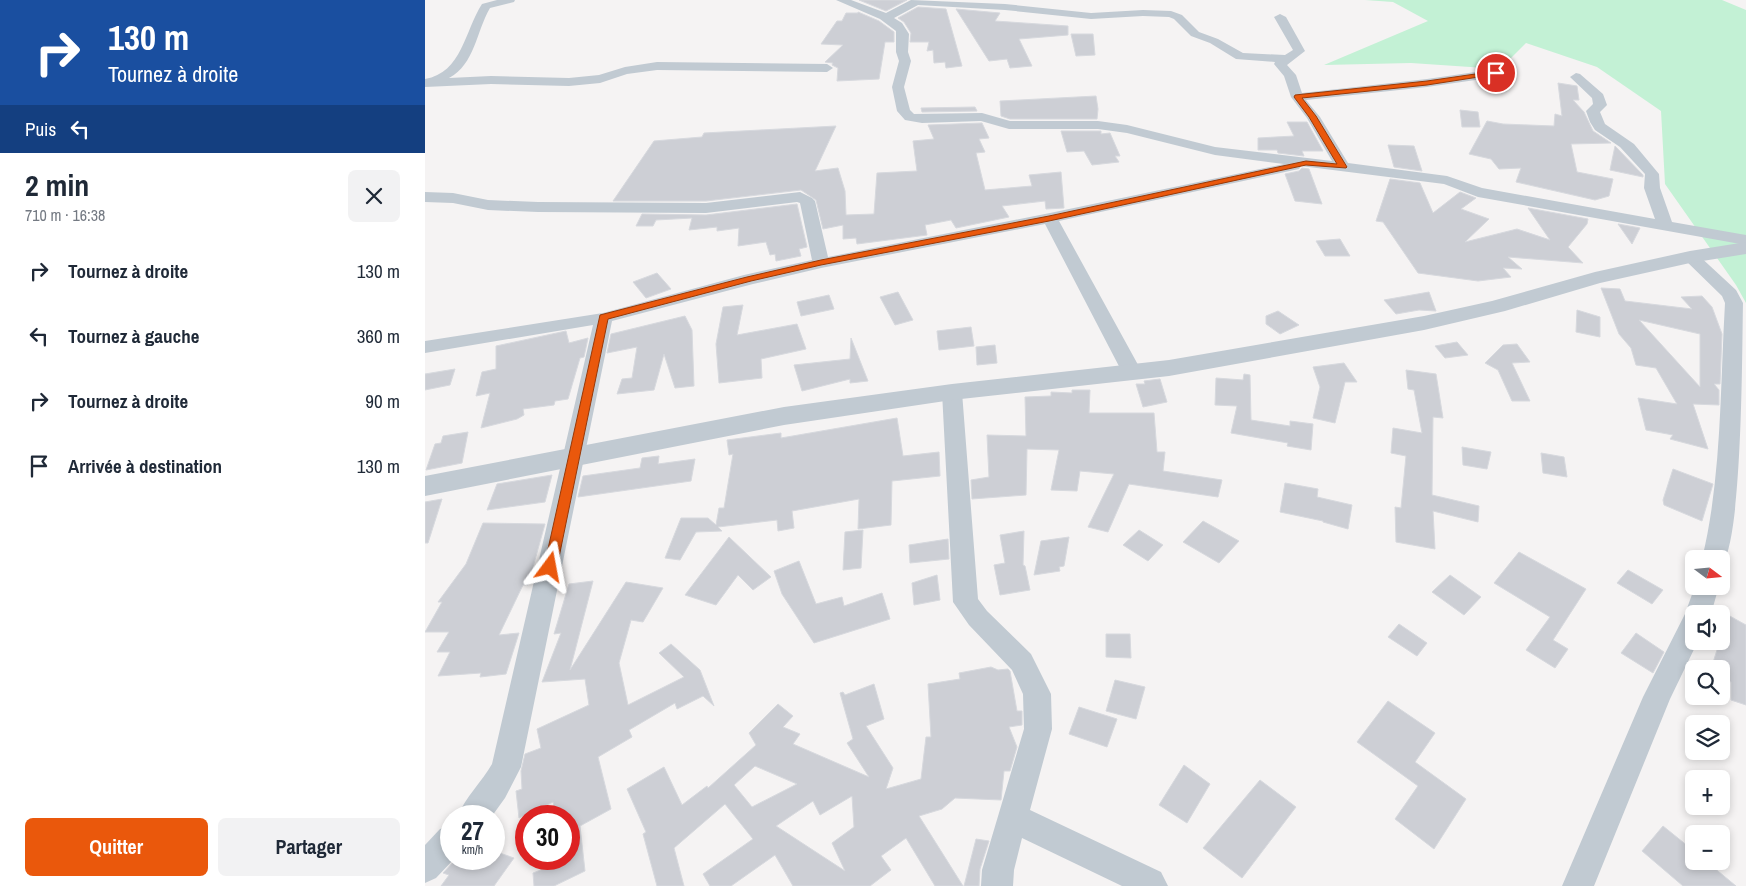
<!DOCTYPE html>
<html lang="fr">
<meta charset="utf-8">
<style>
body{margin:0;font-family:"Archivo Narrow",sans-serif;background:#f2f2f3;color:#1f2937;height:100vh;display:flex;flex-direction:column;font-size:19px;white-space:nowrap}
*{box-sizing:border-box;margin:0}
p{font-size:16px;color:#747a83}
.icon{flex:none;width:28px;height:28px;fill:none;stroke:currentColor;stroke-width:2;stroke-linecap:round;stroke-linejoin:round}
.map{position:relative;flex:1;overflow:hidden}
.side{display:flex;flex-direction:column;background:#fff;width:425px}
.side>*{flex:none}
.banner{background:#1a4fa0;color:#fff;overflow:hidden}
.needle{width:32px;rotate:106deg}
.buttons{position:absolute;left:1260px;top:550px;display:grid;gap:10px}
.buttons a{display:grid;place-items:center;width:45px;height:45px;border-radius:8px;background:#fff;box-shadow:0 2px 8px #0003;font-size:25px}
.speed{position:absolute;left:15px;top:805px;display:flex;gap:10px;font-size:25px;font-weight:700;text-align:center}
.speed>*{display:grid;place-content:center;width:65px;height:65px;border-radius:50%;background:#fff;box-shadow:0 2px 8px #0003;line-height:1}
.speed small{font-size:12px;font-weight:400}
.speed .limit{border:8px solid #d22;background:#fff;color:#111}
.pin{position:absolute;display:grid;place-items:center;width:42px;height:42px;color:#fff;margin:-21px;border:2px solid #fff;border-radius:50%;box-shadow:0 1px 5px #0007}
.me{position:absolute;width:55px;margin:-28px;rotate:13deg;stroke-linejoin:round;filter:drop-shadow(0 0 4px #0008)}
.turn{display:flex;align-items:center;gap:18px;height:105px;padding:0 25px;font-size:22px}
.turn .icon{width:65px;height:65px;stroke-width:2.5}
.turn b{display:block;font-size:35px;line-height:42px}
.then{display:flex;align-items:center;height:48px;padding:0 25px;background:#0003;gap:10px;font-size:19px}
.round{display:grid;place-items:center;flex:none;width:52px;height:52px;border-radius:8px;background:#f2f2f3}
.head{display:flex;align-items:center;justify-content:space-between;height:85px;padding:0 25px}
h1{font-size:30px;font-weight:800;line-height:38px}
.action{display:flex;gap:10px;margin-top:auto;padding:10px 25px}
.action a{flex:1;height:58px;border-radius:8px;background:#ea580c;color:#fff;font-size:20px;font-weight:800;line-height:58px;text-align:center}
.action a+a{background:#f2f2f3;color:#1f2937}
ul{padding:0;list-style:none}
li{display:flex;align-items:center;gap:15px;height:65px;padding:0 25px}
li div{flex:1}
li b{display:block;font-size:19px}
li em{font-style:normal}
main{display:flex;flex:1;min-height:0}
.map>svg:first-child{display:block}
</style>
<main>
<section class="side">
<div class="banner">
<div class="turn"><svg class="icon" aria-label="right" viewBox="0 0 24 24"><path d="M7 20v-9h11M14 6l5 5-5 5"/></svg><div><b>130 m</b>Tournez à droite</div></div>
<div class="then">Puis<svg class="icon" aria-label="left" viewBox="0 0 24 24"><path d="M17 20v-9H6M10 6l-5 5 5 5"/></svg></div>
</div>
<div class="head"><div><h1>2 min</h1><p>710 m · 16:38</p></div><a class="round"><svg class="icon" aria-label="close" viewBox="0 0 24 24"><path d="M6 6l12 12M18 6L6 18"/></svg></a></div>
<ul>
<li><svg class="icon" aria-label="right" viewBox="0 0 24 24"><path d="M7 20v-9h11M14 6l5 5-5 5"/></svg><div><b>Tournez à droite</b></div><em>130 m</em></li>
<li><svg class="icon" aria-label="left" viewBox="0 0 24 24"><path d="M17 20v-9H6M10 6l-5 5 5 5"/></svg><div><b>Tournez à gauche</b></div><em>360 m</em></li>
<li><svg class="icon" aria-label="right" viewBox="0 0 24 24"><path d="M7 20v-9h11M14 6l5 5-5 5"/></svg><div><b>Tournez à droite</b></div><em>90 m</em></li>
<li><svg class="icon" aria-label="arrive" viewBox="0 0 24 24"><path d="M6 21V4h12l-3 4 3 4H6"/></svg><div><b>Arrivée à destination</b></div><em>130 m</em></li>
</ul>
<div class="action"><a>Quitter</a><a>Partager</a></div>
</section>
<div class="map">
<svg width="1321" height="886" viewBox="0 0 1321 886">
<rect width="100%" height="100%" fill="#f5f3f3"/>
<polygon fill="#c3f1d5" points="940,0 1297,0 1321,10 1321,303 1311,285 1240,184 1236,111 1172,67 1101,43 1075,69 986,63 899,65 1003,21 968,2"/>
<g fill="#cdcfd5" stroke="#d7d9de" fill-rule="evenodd">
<polygon points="434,0 482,0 461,11"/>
<polygon points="493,7 521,9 537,66 521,68 520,62 509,63 508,50 502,51 504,42 485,42 486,33 479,22 473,18"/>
<polygon points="531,9 575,13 570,21 643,26 643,35 594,39 607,66 585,68 582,59 564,61"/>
<polygon points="433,12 454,21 469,32 469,42 460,42 454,79 412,81 413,68 407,65 408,63 400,62 418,45 396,44 412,21 417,21 421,13 433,13"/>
<polygon points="646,34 668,34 670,55 651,56"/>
<polygon points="1133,83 1152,86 1154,100 1148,100 1159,112 1168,131 1186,143 1146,144 1152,172 1188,179 1184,196 1170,200 1091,182 1096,168 1074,169 1066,159 1044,154 1062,121 1078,124 1129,126 1130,114 1137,116"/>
<polygon points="671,96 673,109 672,119 585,119 576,116 575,101"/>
<polygon points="550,107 552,111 497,112 496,108"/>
<polygon points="1035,110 1053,112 1055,127 1037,127"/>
<polygon points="862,122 882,122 898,151 877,151 879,156 853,153 852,150 833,150 833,138 869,136"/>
<polygon points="557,123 564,138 554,139 560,152 551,153 560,190 607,186 604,175 636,172 639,208 621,209 620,201 577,206 584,217 531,228 526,220 500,225 502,235 432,244 431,238 418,239 418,225 398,229 391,200 376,190 281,201 188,201 229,141 277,137 279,133 411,126 390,171 413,168 420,191 421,215 449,214 452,173 492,171 488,141 509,139 503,125"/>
<polygon points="636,131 676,131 676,134 685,133 695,156 690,156 694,162 667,165 659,151 642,152"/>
<polygon points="963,145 989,146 997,171 969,167"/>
<polygon points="1190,146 1218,175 1218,177 1185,170"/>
<polygon points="877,168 884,169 897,204 870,201 860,174 874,171"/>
<polygon points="965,179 995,183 1008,213 1035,192 1051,198 1036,209 1064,219 1040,242 1092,229 1125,240 1103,208 1163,219 1162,224 1143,247 1158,263 1083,257 1097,269 1078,268 1086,277 1053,281 993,273 958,222 951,221"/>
<polygon points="372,204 382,247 374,249 376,256 351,261 350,254 345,255 341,242 313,246 314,228 292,231 292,227 264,230 267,218 231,220 228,226 211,226 217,214 281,215"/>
<polygon points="1193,224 1215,228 1207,244"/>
<polygon points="915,239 925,256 900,256 891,241"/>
<polygon points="232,273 246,289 221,298 208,282"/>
<path d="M1176 288 1195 289 1200 301 1267 309 1256 297 1277 296 1287 307 1297 334 1295 384H1289L1294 390V405L1268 404 1283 449 1245 439 1248 435 1221 430 1213 398 1252 404 1231 368 1211 365 1206 348 1194 334ZM1214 320 1275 334V387Z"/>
<polygon points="473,292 488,320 470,325 455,297"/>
<polygon points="1004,292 1011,311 994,310 971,314 959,300"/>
<polygon points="404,295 409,309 376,316 372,302"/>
<polygon points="318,305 312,335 372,324 381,349 336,359 337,378 294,383 291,344 298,307"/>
<polygon points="1152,310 1175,317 1175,337 1151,332"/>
<polygon points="853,311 874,325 855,334 841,324 841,316"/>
<polygon points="260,316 267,330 269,386 250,388 239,354 229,390 192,394 197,379 207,378 212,347 182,353 186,334"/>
<polygon points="546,327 549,346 514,350 512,331"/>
<polygon points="141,331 144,343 163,338 159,357 155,358 143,399 130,401 129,405 98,409 99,415 92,419 56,428 65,393 51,396 57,372 71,369 71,346"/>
<polygon points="426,338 443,381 425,383 425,379 377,391 369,365 425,359"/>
<polygon points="1032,342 1043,355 1020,358 1010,346"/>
<polygon points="1092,344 1105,362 1087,363 1105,401 1087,401 1073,370 1060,363 1078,345"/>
<polygon points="570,345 572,363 552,365 551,347"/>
<polygon points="919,363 932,382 920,382 910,423 888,418 895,387 888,367"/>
<polygon points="30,369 25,385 0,390 0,374"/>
<polygon points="981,370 1011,374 1018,418 1008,417 1007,495 1054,506 1053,522 1008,511 1010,549 971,542 970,507 976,508 981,456 966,453 968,428 997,433 989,390 983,389"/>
<polygon points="819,374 825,375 826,420 865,426 865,421 888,424 886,450 862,446 863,443 806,433 812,406 790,405 791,378 818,380"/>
<polygon points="735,379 742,402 718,407 711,384 720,384 719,381"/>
<polygon points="647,390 665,390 664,413 729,413 732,452 740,452 738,471 797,480 793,497 704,484 683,532 663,527 689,474 655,471 652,491 626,490 634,450 602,449 601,495 547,499 546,480 564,477 562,435 601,436 600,397 626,396 626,392 647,393"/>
<polygon points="472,418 478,456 514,452 515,476 467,481 466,525 433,529 434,499 367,511 369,528 353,531 352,520 293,527 297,531 271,532 255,560 240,558 256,518 283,518 291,525 294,508 299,508 308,454 304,455 302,440 356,433 356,438"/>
<polygon points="43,432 37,463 1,470 10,444 16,443 18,436"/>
<polygon points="1037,447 1066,452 1062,469 1038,465"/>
<polygon points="1116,453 1139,457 1142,477 1118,473"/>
<polygon points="234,456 233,464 270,459 266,481 153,497 158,476 215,468 217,458"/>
<polygon points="1248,469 1288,484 1277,521 1239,505 1238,500"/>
<polygon points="127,475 120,502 62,510 72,484"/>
<polygon points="860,483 893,489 892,497 927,505 923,529 898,522 898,521 855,512"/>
<polygon points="17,499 3,543 0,543 0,502"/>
<polygon points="778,521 814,541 794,563 758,542"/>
<polygon points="58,523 120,524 103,585 98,585 74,635 94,633 81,674 55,677 56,673 13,676 25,652 12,652 24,632 0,632 17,602 13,602 41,564"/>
<polygon points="438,530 436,568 418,570 420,532"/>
<polygon points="714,530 738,545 723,561 698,545"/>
<polygon points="599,531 598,565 600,566 605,590 575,595 569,565 580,563 575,535"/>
<polygon points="304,537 346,577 328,590 313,575 291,605 260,595"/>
<polygon points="644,537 639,566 634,567 635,571 609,575 616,541"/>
<polygon points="523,539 524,559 485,563 484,545"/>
<polygon points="1094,552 1161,589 1128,640 1143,649 1130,668 1101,650 1125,617 1069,583"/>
<polygon points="374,561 391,604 417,597 419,606 457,593 465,619 389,643 357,594 349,571"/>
<polygon points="1203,570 1238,590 1227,604 1192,583"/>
<polygon points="512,575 515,600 489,605 487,583"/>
<polygon points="1025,575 1056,597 1039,615 1007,592"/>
<polygon points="168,581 145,670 201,582 238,588 218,622 206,620 194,663 203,705 259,677 234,653 246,644 275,670 289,706 278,696 252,709 250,703 204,730 207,737 173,757 186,809 155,826 160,871 129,886 109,886 108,873 144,859 144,816 132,816 128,802 94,818 91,791 97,789 96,771 100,754 116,748 112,729 164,705 160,679 117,682 136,633 129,634 144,584"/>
<polygon points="1303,615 1321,625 1321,705 1306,700 1306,682 1296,677 1296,669 1286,669"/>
<polygon points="974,624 1002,643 992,656 963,637"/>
<polygon points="1211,633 1239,652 1228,673 1196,653"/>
<polygon points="681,634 705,634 706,658 681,657"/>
<path d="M566 667 573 670 583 669 585 671 592 711H597V725L584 727 592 747 585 771H579L576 800 530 798 517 809 494 816 538 886H510L481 838 456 856 466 870 445 886H368L350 855 306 886H285L278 874 328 839 300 804 249 848 259 886H232L218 834 221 832 202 789 239 767 257 805 282 786 283 788 331 745 324 733 353 704 368 716 358 727 375 734 368 744 444 777 422 743 428 739 415 693 418 692 420 695 449 684 459 719 441 726 468 768 461 789 496 779 501 737H506L503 684 535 679 534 673ZM330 766 372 784 327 807 309 785ZM427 796 429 827 407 843 420 871 351 826 388 801 395 815Z"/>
<polygon points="690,680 720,687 711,719 681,711"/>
<polygon points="963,701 1010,733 990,762 1041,799 1009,849 970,819 993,786 932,742"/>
<polygon points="654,707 692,719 682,747 644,734"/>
<polygon points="759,765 785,784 762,823 734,805"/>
<polygon points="835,780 871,807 817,878 778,848"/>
<polygon points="1238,826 1269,851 1269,861 1281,861 1311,886 1258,886 1217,851"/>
<polygon points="551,839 564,841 555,869 554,886 539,886"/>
<polygon points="69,851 89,858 69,886 16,886 24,875 18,873 31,859 69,859"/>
</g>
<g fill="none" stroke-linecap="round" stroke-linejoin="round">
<g fill="#c1cad2" fill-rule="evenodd">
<path d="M72 0H90L89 2 65 8C51 32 50 64 24 78L66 76 144 78 174 75 200 67 232 62 402 64 408 68 402 72 232 70 202 74 175 83 144 86 66 84 0 87V79C37 73 40 30 57 4Z"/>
<path d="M411 0H426L461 13 486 0 580 4 666 13 718 10 746 11 757 15 774 32 793 39 818 53 860 55 868 50 849 17 855 14 861 17 880 51 862 65 871 75 877 93 1002 79 1071 69 1075 70 1077 73 1071 77 1002 87 881 100 895 117 923 163 1022 176 1057 188 1230 219 1219 188 1220 174 1195 147 1170 130 1165 122 1161 111 1168 104 1167 98 1145 77 1151 73 1155 74 1178 94 1182 105 1175 112 1180 124 1209 144 1234 174 1235 188 1247 222 1321 235V245L1053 197 1019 184 876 166 874 169 869 170 634 221 717 372 714 376 707 378 700 376 697 372 620 224 396 268 328 284 187 321 96 767 80 798 67 816H33C40 797 57 782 67 764L168 325 0 353V341L178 313 319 275 387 260 375 203 372 202 281 213 113 212 63 210 28 203 0 202V192L28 193 63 200 113 202 281 203 375 192 387 198 390 201 403 257 625 213 859 164 790 155 702 133 673 129H584L556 121 497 123 480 120 472 111 467 87 474 61 471 52V31L455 19ZM493 5 580 10 666 19 718 16 744 17 749 19 766 36 785 43 811 59 850 62 849 64 859 76 866 97 882 118 907 161 790 147 702 125 673 121H585L557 113 489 114 485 110 479 87 486 61 483 52 484 34 477 23 469 18Z"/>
<path d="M1265 252 1271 253 1311 290 1318 303C1317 345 1318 543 1296 566V559H1277C1297 476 1295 388 1300 303L1297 296 1257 257 1259 253Z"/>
<polygon points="527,385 534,387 537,392 553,599 562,611 606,654 626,694 627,729 605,810 736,872 743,886 697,886 597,838 589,870 588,886 556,886 557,870 599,729 598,694 587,670 544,625 528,602 517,392 520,387"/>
<polygon points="1270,586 1294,586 1286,614 1269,614 1269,641 1273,641 1245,699 1169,886 1137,886 1218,697 1260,614"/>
<polygon points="26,825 26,859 29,859 11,878 0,883 0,845 15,829"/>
</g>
<polygon fill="#c1cad2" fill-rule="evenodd" points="1321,242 1321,254 1265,263 1175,283 1080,311 999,330 744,376 527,400 359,425 0,496 0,476 359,407 527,384 744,360 999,316 1067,301 1170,272 1265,251"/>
</g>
<polygon fill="#ea580c" stroke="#983908" points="1071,71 1073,72 1073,74 1002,85 877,98 891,116 922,167 921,168 881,165 624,221 396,265 326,281 183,319 132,567 130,571 125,572 121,571 119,567 175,315 322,277 396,260 624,216 881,161 912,164 884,117 869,97 870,95 1002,81"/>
</svg>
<div class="buttons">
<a><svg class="needle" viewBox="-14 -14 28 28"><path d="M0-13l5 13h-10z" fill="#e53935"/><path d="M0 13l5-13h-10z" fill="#747a83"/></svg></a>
<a><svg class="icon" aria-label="sound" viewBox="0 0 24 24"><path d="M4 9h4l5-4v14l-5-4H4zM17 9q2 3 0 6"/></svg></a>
<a><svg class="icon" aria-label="search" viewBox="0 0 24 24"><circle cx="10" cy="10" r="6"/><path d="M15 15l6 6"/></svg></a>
<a><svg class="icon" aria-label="layers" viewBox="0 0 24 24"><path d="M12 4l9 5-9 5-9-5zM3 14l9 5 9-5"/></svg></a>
<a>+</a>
<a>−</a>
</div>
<div class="speed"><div>27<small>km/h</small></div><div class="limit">30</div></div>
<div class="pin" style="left:1071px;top:73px;background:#d93025"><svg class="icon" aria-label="arrive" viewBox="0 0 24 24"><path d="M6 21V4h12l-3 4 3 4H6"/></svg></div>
<svg class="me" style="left:125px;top:567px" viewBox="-20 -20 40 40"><path d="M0-17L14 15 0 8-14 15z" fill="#ea580c" stroke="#fff" stroke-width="4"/></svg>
</div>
</main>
